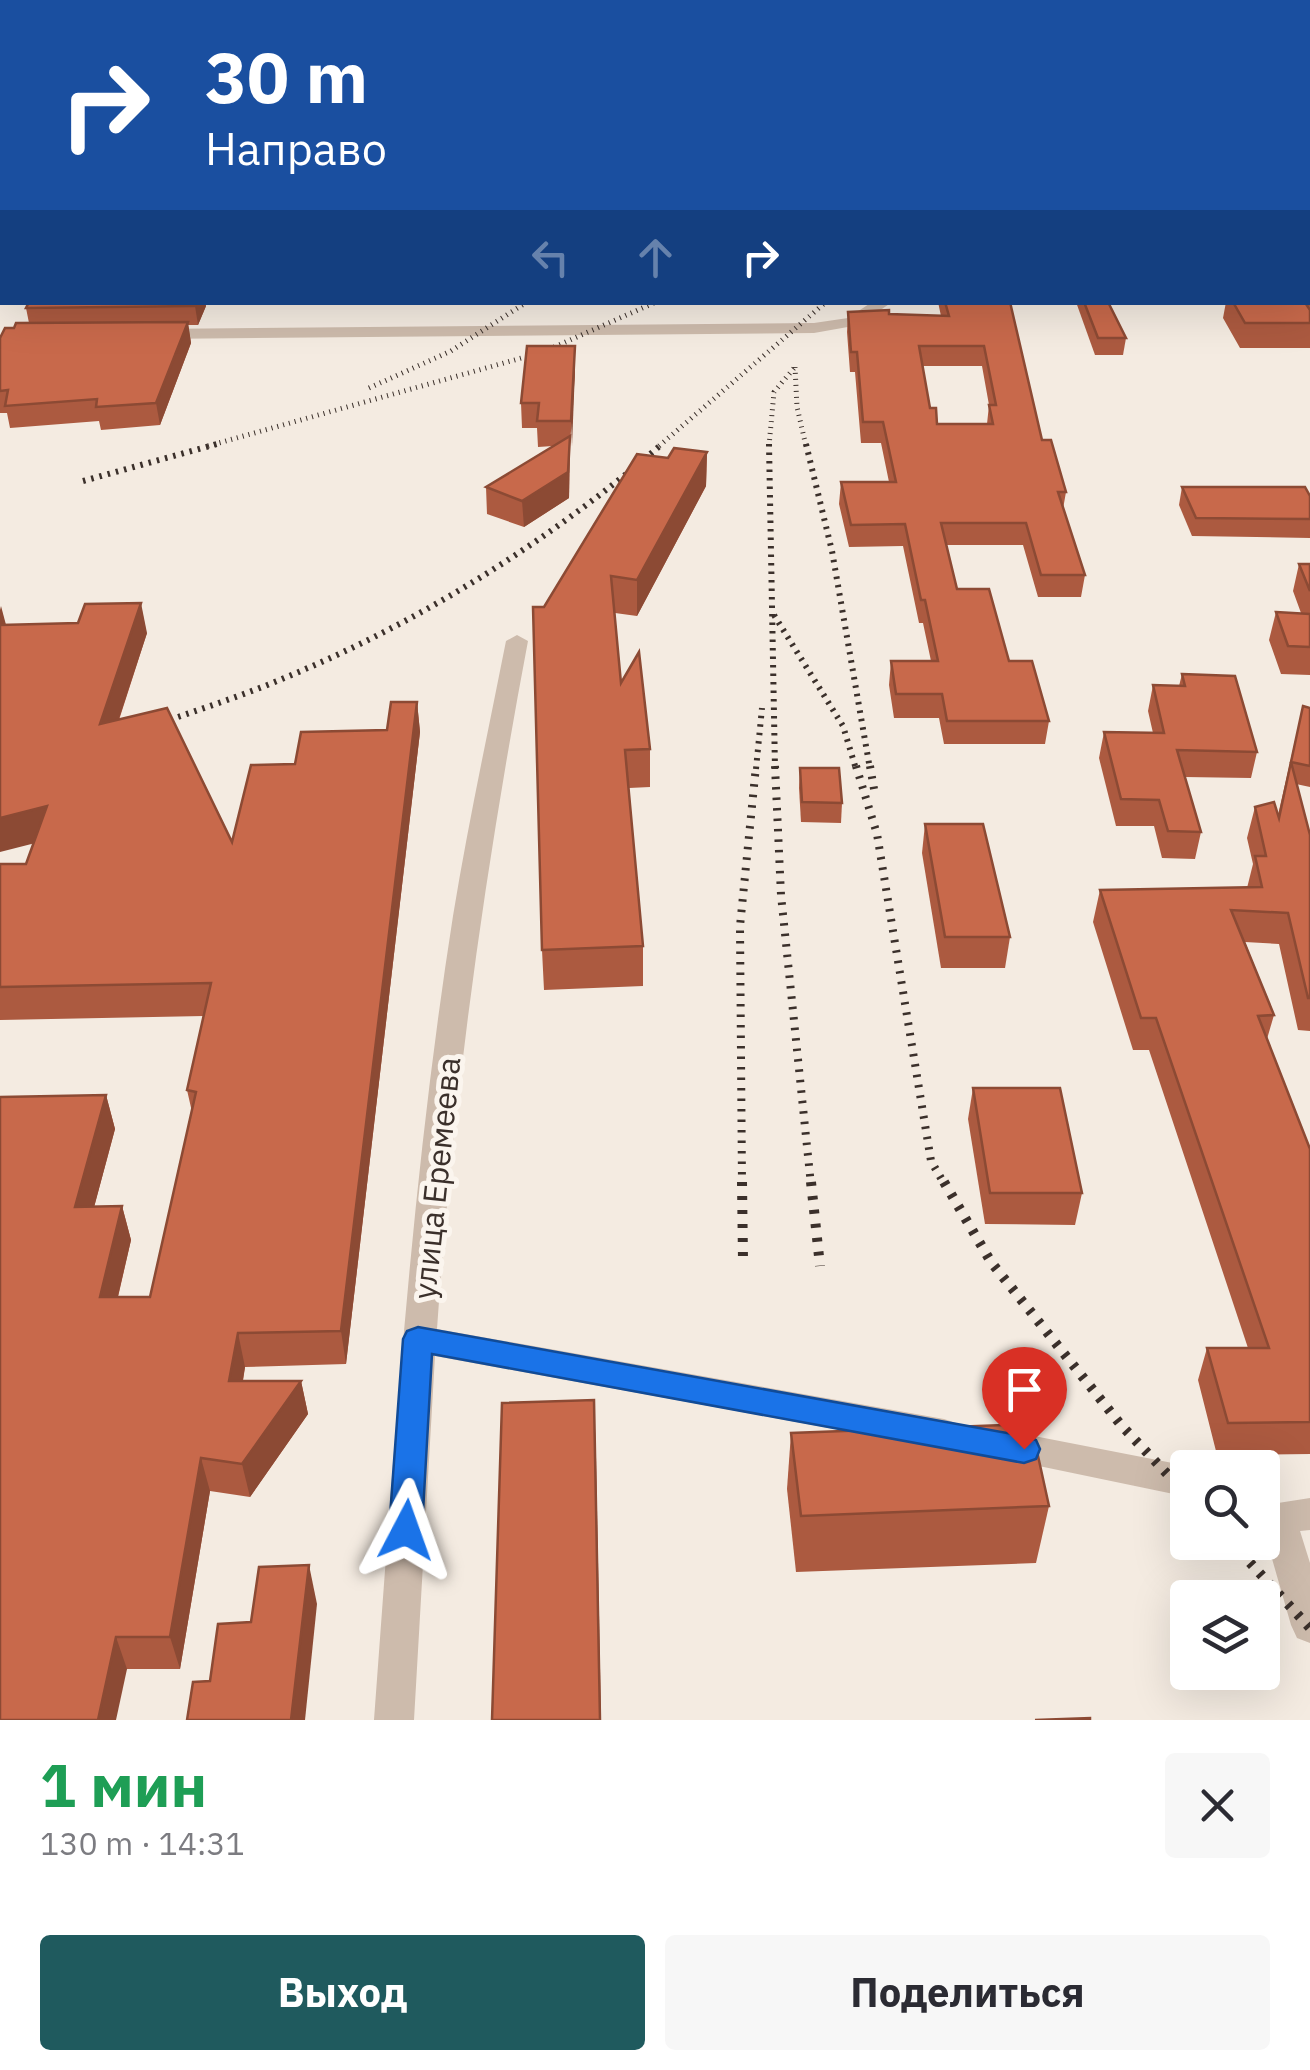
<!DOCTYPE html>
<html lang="ru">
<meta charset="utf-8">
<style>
body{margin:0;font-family:"IBM Plex Sans",sans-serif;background:#f7f7f7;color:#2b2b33;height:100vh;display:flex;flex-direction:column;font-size:38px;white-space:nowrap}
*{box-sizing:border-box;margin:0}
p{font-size:32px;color:#7c7c81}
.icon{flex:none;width:55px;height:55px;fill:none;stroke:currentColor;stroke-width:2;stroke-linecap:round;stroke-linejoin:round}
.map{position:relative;height:1720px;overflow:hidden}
.sheet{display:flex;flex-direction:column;background:#fff;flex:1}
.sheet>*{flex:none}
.hud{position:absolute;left:0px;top:0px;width:1310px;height:305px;box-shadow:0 10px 40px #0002;background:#1a4fa0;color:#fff;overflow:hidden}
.tools{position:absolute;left:1170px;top:1450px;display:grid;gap:20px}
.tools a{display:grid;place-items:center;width:110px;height:110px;border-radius:10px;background:#fff;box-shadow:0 10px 40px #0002;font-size:50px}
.pin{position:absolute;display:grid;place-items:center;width:85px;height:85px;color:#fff;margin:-102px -42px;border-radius:50% 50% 50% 0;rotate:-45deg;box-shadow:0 0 10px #0007}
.pin .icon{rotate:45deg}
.me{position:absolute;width:110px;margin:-55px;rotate:4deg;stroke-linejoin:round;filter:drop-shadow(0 0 8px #0008)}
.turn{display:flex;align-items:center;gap:35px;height:210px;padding:0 40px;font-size:45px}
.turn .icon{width:130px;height:130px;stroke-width:2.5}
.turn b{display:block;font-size:70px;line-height:85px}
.lanes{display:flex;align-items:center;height:95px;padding:0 40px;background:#0003;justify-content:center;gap:50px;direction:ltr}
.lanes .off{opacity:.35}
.round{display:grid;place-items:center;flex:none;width:105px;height:105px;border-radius:10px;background:#f7f7f7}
.summary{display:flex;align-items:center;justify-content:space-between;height:170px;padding:0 40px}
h1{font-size:60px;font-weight:700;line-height:75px;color:#1e9e55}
.cta{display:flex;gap:20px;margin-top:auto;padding:20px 40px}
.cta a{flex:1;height:115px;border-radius:10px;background:#1f5a5e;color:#fff;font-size:40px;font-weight:700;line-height:115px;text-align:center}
.cta a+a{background:#f7f7f7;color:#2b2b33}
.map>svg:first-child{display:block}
</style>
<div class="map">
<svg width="1310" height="1720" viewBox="0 0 1310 1720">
<rect width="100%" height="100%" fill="#f4ebe1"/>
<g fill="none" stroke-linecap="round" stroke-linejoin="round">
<g fill="#cdbbac" fill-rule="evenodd">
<polygon points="891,0 903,0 905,2 892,2"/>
<polygon points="872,302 892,302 859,325 814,333 155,339 147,334 155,329 814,323 848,318"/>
<path d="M517 635 528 641C485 869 453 1097 437 1329L944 1419 956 1423 961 1434 956 1445 944 1449 435 1356 414 1720H374C394 1450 411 1183 453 916 468 824 488 732 506 641Z"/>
<polygon points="1003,1430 1188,1466 1188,1497 991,1456 986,1445 991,1434"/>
<polygon points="1310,1498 1310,1530 1300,1531 1310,1563 1310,1643 1297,1638 1291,1625 1262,1524 1265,1505"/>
</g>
<g stroke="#3b302b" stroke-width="5" stroke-dasharray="1 5" stroke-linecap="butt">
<polyline points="795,367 797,407 806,446"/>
<polyline points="369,388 451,351 527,302"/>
<polyline points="208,446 543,352 656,302"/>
<polyline points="659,446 826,302"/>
<polyline points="769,446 774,392 795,367"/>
</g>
<g stroke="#3b302b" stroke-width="6" stroke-dasharray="2.5 6" stroke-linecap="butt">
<polyline points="769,444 775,769"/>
<polyline points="806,444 832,551 870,769"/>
<polyline points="83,481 217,444"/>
<polyline points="774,615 843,726 856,769"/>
<path d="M146 728C194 711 243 696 289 676 424 620 552 539 662 444"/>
<polyline points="756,769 762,708"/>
</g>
<g stroke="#3b302b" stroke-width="8" stroke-dasharray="2.5 8" stroke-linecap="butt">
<polyline points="775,766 781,895 811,1185"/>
<polyline points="856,766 877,834 931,1161 945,1185"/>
<polyline points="870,766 874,789"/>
<polyline points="742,1185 740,926 756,766"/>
</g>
<g stroke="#3b302b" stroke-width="10" stroke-dasharray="4 10" stroke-linecap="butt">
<polyline points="742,1182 743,1260"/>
<polyline points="811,1182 820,1266"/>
<polyline points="944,1182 991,1262 1121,1425 1188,1496"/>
<polyline points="1231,1542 1310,1628"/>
</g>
</g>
<g fill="#ac5a40" fill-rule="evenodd">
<polygon points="0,0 2,2 2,65 0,64"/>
<polygon points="706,0 845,0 843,2 708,2"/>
<polygon points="917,0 1241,0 1241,2 920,2"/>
<polygon points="1308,118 1310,121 1310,179 1308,179"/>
<polygon points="1310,300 1310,348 1240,348 1223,318 1226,302 1308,302"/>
<polygon points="205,302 206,306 198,325 188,325 191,343 160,425 101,430 99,421 10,428 7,413 0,413 0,338 14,328 29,323 26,308"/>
<path d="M938 302H1010L1042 440 1066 492 1063 509 1085 575 1081 597H1038L1023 545H946L957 589 1049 721 1045 744H944L939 718H894L889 685 891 661H931L923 623H919L903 546 849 547 839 504 841 482H889L881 443H861L855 372H850L847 332 848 312 941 316ZM923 366H982L989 405 987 424H937L930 408Z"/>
<polygon points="1076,302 1108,302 1126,338 1123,355 1095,355"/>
<polygon points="575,370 570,446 569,498 524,527 487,514 486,487 553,446 538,447 537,428 522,428 521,403"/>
<polygon points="707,452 706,486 637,616 615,613 621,683 650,749 650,787 629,788 643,946 643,986 544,990 542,950 544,607 668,458"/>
<polygon points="1182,487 1310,496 1310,538 1192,536 1179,505"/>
<polygon points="1299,564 1310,564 1310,675 1281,674 1269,640 1276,612 1301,613 1293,591"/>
<polygon points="6,624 147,633 119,720 232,842 295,764 387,730 417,702 420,732 346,1364 245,1367 243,1381 301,1381 308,1414 250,1497 210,1491 180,1669 127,1669 0,1720 106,1095 115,1129 94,1207 122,1206 131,1240 118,1297 150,1297 192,1112 187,1090 204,1016 0,1020 0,864 26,864 34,843"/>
<polygon points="1182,674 1257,752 1251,778 1185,777 1201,832 1195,859 1162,858 1154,826 1116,826 1099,758 1104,732 1153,733 1148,711 1153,685 1179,686"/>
<polygon points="1303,706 1310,708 1310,787 1296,784 1310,835 1310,1031 1298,1030 1279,944 1245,942 1274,1015 1267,1039 1310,1149 1310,1454 1217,1455 1198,1380 1207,1348 1248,1348 1149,1050 1133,1050 1093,922 1100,890 1247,888 1253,864 1247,838 1255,807 1278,815"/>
<polygon points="800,768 842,803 841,823 801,822 799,788"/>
<polygon points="925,824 1010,937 1005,968 941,968 922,853"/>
<polygon points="973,1088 1082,1193 1075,1225 985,1224 968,1119"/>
<polygon points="791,1433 1049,1506 1036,1563 796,1572 787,1489"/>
</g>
<g fill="#8c4a34">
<polygon points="831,0 845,0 843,2 829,2"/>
<polygon points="196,302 205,302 206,306 198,325 195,306"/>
<polygon points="188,322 191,343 160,425 156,403"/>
<polygon points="575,346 575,370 572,446 571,421"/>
<polygon points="570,436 569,498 524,527 522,501"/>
<polygon points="707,452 706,486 637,616 637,580"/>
<polygon points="141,603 147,633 107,755 100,724"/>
<polygon points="1,606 9,636 0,650 0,610"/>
<polygon points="417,702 420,732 346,1364 341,1331"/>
<polygon points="47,806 55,838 0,852 0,818"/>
<polygon points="106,1095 115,1129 85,1241 75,1207"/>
<polygon points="122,1206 131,1240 110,1330 100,1297"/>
<polygon points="238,1333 245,1367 237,1414 229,1381"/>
<polygon points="301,1381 308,1414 250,1497 242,1464"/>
<polygon points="594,1400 596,1457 601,1720 600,1720"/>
<polygon points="201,1458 210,1491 180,1669 170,1637"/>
<polygon points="309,1565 317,1604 305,1720 291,1720"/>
<polygon points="116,1637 127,1669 116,1720 98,1720"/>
</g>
<g fill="#c8694b" stroke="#8c4a34" stroke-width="2.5" fill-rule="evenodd">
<polygon points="0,0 35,0 50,2 2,2 2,46 0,45"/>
<polygon points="338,0 347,0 364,2 333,2"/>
<polygon points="530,0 697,0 704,2 527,2"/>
<polygon points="723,0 801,0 799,2 726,2"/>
<polygon points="946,0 1103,0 1104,2 949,2"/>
<polygon points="1308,118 1310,121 1310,156 1308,156"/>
<polygon points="1308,297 1310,300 1310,304 1306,304 1310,310 1310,323 1245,323 1233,302 1308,302"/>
<polygon points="29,302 196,302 195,306 26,308"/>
<path d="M945 302H1010L1042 440H1051L1066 492H1058L1085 575H1041L1026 523H941L957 589H989L1009 661H1032L1049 721H947L942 694H896L891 661H938L925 600H921L905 524 851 525 841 482H896L883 422H863L857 352H851L848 312 889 310V314L949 316ZM919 346H984L996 405H989L993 424H937L936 408H930Z"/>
<polygon points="1084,302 1108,302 1126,338 1098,338"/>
<polygon points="188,322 156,403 96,407 97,399 5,406 8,390 0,391 0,338 5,328 14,328 16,323"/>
<polygon points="527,346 575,346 571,421 537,421 539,403 521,403"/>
<polygon points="570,436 568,472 522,501 486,487"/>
<polygon points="674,448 707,452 637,580 611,576 621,683 639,652 650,749 625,750 643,946 542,950 533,607 544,607 637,454 668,458"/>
<polygon points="1182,487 1305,487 1310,496 1310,519 1196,518"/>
<polygon points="1299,564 1310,564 1310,591"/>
<polygon points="141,603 100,724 167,708 232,842 251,765 295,764 301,732 387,730 391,702 417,702 341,1331 238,1333 229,1381 301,1381 242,1464 201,1458 170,1637 116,1637 98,1720 0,1720 0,1097 106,1095 75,1207 122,1206 100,1297 150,1297 196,1092 187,1090 211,983 0,987 0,864 26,864 47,806 0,818 0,625 78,623 85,604"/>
<polygon points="1276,612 1310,614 1310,647 1288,646"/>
<polygon points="1182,674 1235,676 1257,752 1177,750 1201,832 1168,831 1159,800 1121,799 1104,732 1164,733 1153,685 1185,686"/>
<polygon points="1303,706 1310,708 1310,766 1291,762"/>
<polygon points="1291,762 1310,835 1310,998 1308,998 1288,913 1231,910 1274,1015 1258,1016 1310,1149 1310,1422 1228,1423 1207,1348 1269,1348 1156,1018 1141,1018 1100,890 1262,887 1255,856 1266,856 1255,807 1274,802 1279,818"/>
<polygon points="800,768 839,768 842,803 802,802"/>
<polygon points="925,824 983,824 1010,937 945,937"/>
<polygon points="973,1088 1060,1088 1082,1193 990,1193"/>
<polygon points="594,1400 600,1720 492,1720 502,1403"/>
<polygon points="1031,1424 1049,1506 801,1516 791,1433"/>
<polygon points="309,1565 291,1720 187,1720 193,1682 210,1681 218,1624 251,1622 259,1567"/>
<polygon points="1090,1718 1090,1720 1035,1720"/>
</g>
<polygon fill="#1a73e8" stroke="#114b97" stroke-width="2.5" points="418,1327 1024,1436 1036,1440 1040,1449 1036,1459 1024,1463 432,1354 422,1530 417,1540 406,1545 394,1540 389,1530 403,1339 407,1331"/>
<g text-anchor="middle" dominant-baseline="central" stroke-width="10" stroke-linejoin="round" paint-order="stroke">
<g font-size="32" fill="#3b302b" stroke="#fbf5ee">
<text transform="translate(436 1178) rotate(-84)">улица Еремеева</text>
</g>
</g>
</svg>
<div class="tools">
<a><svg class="icon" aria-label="search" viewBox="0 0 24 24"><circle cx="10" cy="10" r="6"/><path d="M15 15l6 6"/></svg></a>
<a><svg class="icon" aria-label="layers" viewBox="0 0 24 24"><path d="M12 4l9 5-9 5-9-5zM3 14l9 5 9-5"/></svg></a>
</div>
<div class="pin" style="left:1024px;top:1449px;background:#d93025"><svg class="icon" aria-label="arrive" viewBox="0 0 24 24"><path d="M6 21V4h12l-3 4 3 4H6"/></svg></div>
<svg class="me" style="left:406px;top:1530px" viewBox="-20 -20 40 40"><path d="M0-17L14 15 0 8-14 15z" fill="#1a73e8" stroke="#fff" stroke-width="4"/></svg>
<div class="hud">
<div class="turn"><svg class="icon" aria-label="right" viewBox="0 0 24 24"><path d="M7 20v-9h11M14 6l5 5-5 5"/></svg><div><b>30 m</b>Направо</div></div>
<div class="lanes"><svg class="icon off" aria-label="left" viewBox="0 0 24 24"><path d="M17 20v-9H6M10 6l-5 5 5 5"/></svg><svg class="icon off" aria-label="ahead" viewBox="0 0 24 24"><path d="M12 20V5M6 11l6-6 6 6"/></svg><svg class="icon" aria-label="right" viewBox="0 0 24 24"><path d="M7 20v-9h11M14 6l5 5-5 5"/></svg></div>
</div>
</div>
<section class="sheet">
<div class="summary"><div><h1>1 мин</h1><p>130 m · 14:31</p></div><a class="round"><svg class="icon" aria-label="close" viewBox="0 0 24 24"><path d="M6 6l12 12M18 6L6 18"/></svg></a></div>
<div class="cta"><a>Выход</a><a>Поделиться</a></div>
</section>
